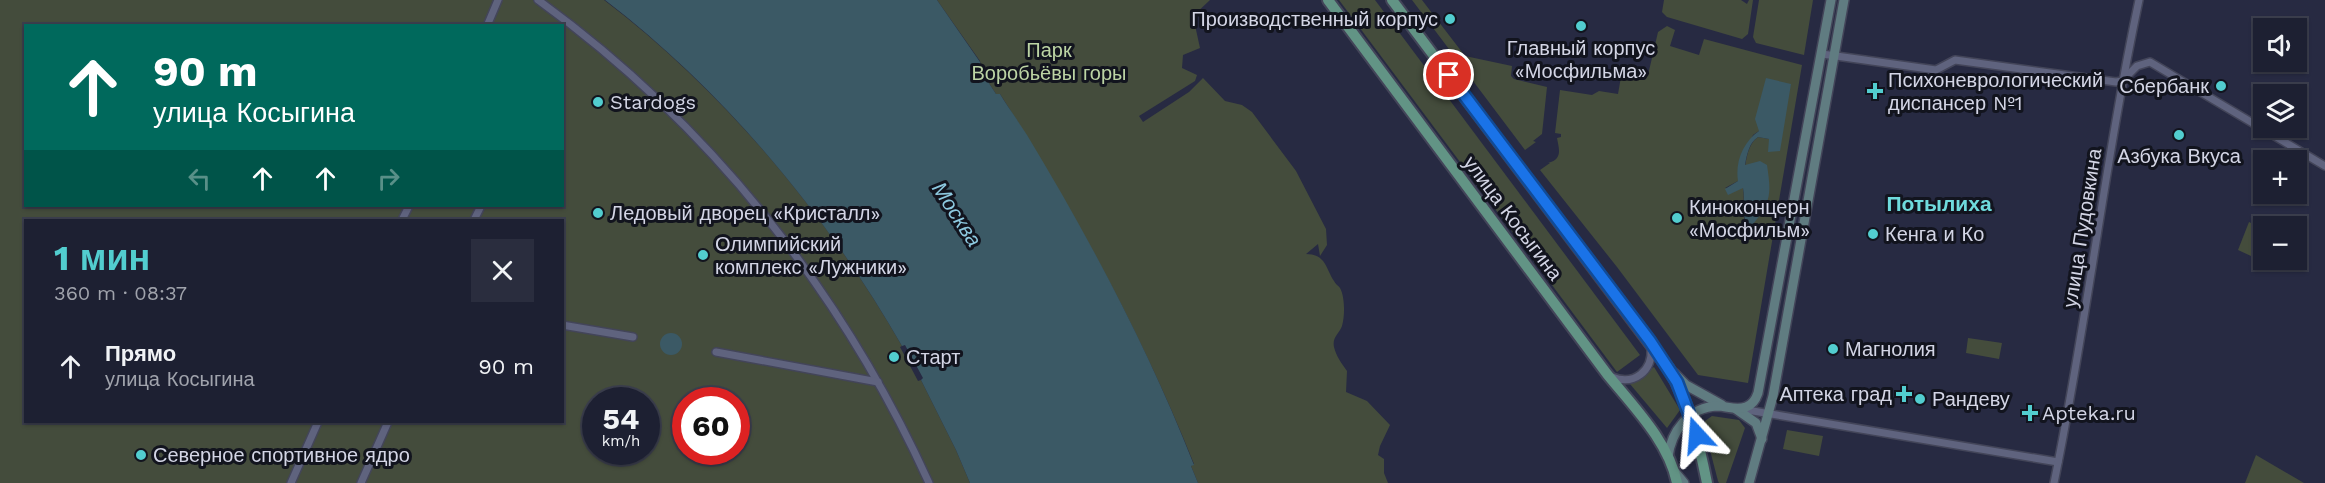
<!DOCTYPE html>
<html lang="ru">
<meta charset="utf-8">
<style>
body{margin:0;font-family:"Work Sans",sans-serif;background:#2a2d3e;color:#f1f3f6;height:100vh;display:flex;flex-direction:column;font-size:22px;white-space:nowrap}
*{box-sizing:border-box;margin:0}
p{font-size:20px;color:#a0a3ac}
.icon{flex:none;width:33px;height:33px;fill:none;stroke:currentColor;stroke-width:2;stroke-linecap:round;stroke-linejoin:round}
.map{position:relative;flex:1;overflow:hidden}
.sheet{position:absolute;left:24px;top:219px;width:540px;height:204px;display:flex;flex-direction:column;background:#1d2032;border-radius:0px;box-shadow:0 2px 4px #0004,0 0 0 2px #3b3e4d}
.sheet>*{flex:none}
.top-card{position:absolute;left:24px;top:24px;width:540px;height:183px;border-radius:0px;box-shadow:0 2px 4px #0004,0 0 0 2px #3b3e4d;background:#00695c;color:#fff;overflow:hidden}
.controls{position:absolute;left:2253px;top:18px;display:grid;gap:12px}
.controls a{display:grid;place-items:center;width:54px;height:54px;border-radius:0px;background:#1d2032;box-shadow:0 2px 4px #0004,0 0 0 2px #3b3e4d;font-size:30px}
.speed{position:absolute;left:582px;top:387px;display:flex;gap:12px;font-size:30px;font-weight:700;text-align:center}
.speed>*{display:grid;place-content:center;width:78px;height:78px;border-radius:50%;background:#1d2032;box-shadow:0 2px 4px #0004,0 0 0 2px #3b3e4d;line-height:1}
.speed small{font-size:15px;font-weight:400}
.speed .limit{border:9px solid #d22;background:#fff;color:#111}
.pin{position:absolute;display:grid;place-items:center;width:51px;height:51px;color:#fff;margin:-26px;border:3px solid #fff;border-radius:50%;box-shadow:0 2px 6px #0007}
.me{position:absolute;width:66px;margin:-33px;rotate:341deg;stroke-linejoin:round;filter:drop-shadow(0 0 4px #0008)}
.turn{display:flex;align-items:center;gap:21px;height:126px;padding:0 30px;font-size:27px}
.turn .icon{width:78px;height:78px;stroke-width:2.5}
.turn b{display:block;font-size:42px;line-height:51px}
.lanes{display:flex;align-items:center;height:57px;padding:0 30px;background:#0003;justify-content:center;gap:30px;direction:ltr}
.lanes .off{opacity:.35}
.round{display:grid;place-items:center;flex:none;width:63px;height:63px;border-radius:0px;background:#2a2d3e}
.overview{display:flex;align-items:center;justify-content:space-between;height:102px;padding:0 30px}
h1{font-size:36px;font-weight:700;line-height:45px;color:#52cdcf}
ul{padding:0;list-style:none}
li{display:flex;align-items:center;gap:18px;height:90px;padding:0 30px}
li div{flex:1}
li b{display:block;font-size:22px}
li em{font-style:normal}
.map>svg:first-child{display:block}
</style>
<div class="map">
<svg width="2325" height="483" viewBox="0 0 2325 483">
<rect width="100%" height="100%" fill="#272a42"/>
<g fill="#444c3c" fill-rule="evenodd">
<path d="M0 0H604C725 92 827 215 902 346L900 347 918 381 921 380 956 450 970 483H0ZM26 26H562V206H26ZM26 220H562V422H26ZM596 400H646V452H596ZM686 400H736V452H686Z"/>
<path d="M937 0H1210L1193 16 1200 48 1183 55 1182 68 1197 75 1195 81 1139 116 1143 122 1189 92 1203 78 1225 101 1242 105 1252 112 1296 171 1326 229 1327 245 1320 256 1318 244 1306 254C1326 254 1326 269 1334 281 1335 284 1339 286 1340 288 1345 297 1345 316 1342 326 1339 334 1332 337 1334 347 1336 356 1342 364 1347 371L1346 392 1367 401 1390 425 1380 446 1378 455 1384 459V473L1388 483H1198L1191 466 1194 464C1142 334 1075 212 1000 94H996L983 74 980 61Z"/>
<polygon points="1339,0 1375,0 1640,355 1617,372"/>
<polygon points="1412,0 1422,0 1465,56 1512,66 1511,76 1514,79 1547,87 1542,134 1533,141 1536,142 1525,150"/>
<polygon points="1664,0 1741,0 1747,4 1749,0 1753,0 1748,34 1742,39 1667,17 1662,12"/>
<polygon points="1759,0 1813,0 1804,55 1756,43 1753,37"/>
<path d="M1667 26 1675 30 1670 46 1699 55 1704 39 1802 65 1748 383 1698 375 1617 267 1540 170 1550 163H1548C1563 159 1559 149 1557 138L1561 137V134L1555 133 1560 90 1592 95 1599 91 1618 94 1622 71 1648 75 1658 32ZM1791 84 1769 139 1758 137C1739 150 1745 200 1745 222 1742 210 1745 200 1743 187L1725 188 1738 181 1753 135 1759 131Z"/>
<polygon points="2249,222 2263,229 2263,237 2251,256 2238,250"/>
<polygon points="1968,338 2002,343 1999,359 1966,353"/>
<polygon points="1654,367 1680,410 1667,428 1630,384"/>
<polygon points="1712,416 1739,420 1745,428 1726,483 1719,483 1718,481 1704,427 1705,421"/>
<polygon points="1787,430 1823,436 1819,456 1783,449"/>
<polygon points="2256,455 2304,483 2245,483"/>
</g>
<g fill="#3b5965">
<path d="M605 0H937L980 62 983 74 996 94H1000C1008 107 1018 121 1027 135 1091 241 1149 350 1194 465L1191 466 1198 483H970L956 450 921 380 923 378 905 345 902 346C827 215 725 92 605 0Z"/>
<path d="M1766 78 1791 84 1780 151 1768 152 1769 139 1758 137C1749 143 1747 154 1745 165L1760 161 1767 165C1771 192 1772 202 1753 224H1748C1740 214 1746 201 1743 188L1728 195 1725 189 1738 181C1735 162 1743 142 1759 131L1755 119Z"/>
<circle cx="671" cy="344" r="11"/>
</g>
<g fill="none" stroke-linecap="round" stroke-linejoin="round">
<g stroke="#434559" stroke-width="10">
<g id="street">
<path d="M538 0C709 124 842 291 929 483"/>
<polyline points="487,26 498,0"/>
<polyline points="1822,54 1936,70 1955,60 2116,82 2122,81 2137,66 2150,62 2325,166"/>
<polyline points="402,220 409,206"/>
<polyline points="474,220 481,206"/>
<polyline points="562,325 633,337"/>
<polyline points="716,352 878,382"/>
<path d="M1612 377C1634 386 1653 371 1651 348"/>
<polyline points="1741,409 2058,462"/>
<polyline points="291,483 318,422"/>
<polyline points="361,483 388,422"/>
<path d="M2054 483C2087 323 2105 160 2139 0"/>
</g>
</g>
<g stroke="#434559" stroke-width="12">
<g id="secondary">
<polyline points="1674,373 1686,385 1722,405"/>
<polyline points="1736,409 1756,423 1762,439"/>
<path d="M1668 457C1671 432 1689 407 1717 406 1727 406 1736 411 1746 407 1752 405 1756 399 1758 393L1831 0"/>
<polyline points="1674,471 1684,483"/>
<polyline points="1749,483 1773,396 1844,0"/>
</g>
</g>
<g stroke="#434559" stroke-width="14">
<g id="primary">
<path d="M1328 0 1607 374C1633 406 1669 442 1677 483"/>
<path d="M1392 0 1669 369C1690 405 1699 443 1707 483"/>
</g>
</g>
<use href="#street" stroke="#5f637e" stroke-width="7"/>
<use href="#secondary" stroke="#607c81" stroke-width="9"/>
<use href="#primary" stroke="#629485" stroke-width="10"/>
</g>
<g fill="none" stroke-linecap="round" stroke-linejoin="round">
<g stroke="#114b97" stroke-width="15">
<polyline id="route" points="1449,75 1650,341 1677,382 1697,435"/>
</g>
<use href="#route" stroke="#1a73e8" stroke-width="10"/>
</g>
<g fill="#52cdcf" stroke="#12141e" stroke-width="2">
<circle cx="1450" cy="19" r="6"/>
<circle cx="1581" cy="26" r="6"/>
<circle cx="2221" cy="86" r="6"/>
<path d="M1872 82h6v6h6v6h-6v6h-6v-6h-6v-6h6z"/>
<circle cx="598" cy="102" r="6"/>
<circle cx="2179" cy="135" r="6"/>
<circle cx="598" cy="213" r="6"/>
<circle cx="1677" cy="218" r="6"/>
<circle cx="1873" cy="234" r="6"/>
<circle cx="703" cy="255" r="6"/>
<circle cx="1833" cy="349" r="6"/>
<circle cx="894" cy="357" r="6"/>
<path d="M1901 385h6v6h6v6h-6v6h-6v-6h-6v-6h6z"/>
<circle cx="1920" cy="399" r="6"/>
<path d="M2027 404h6v6h6v6h-6v6h-6v-6h-6v-6h6z"/>
<circle cx="141" cy="455" r="6"/>
</g>
<g text-anchor="middle" dominant-baseline="central" stroke-width="6" stroke-linejoin="round" paint-order="stroke">
<g font-size="20" fill="#d3d5e5" stroke="#12141e" text-anchor="start">
<text x="1438" y="19" text-anchor="end">Производственный корпус</text>
<text x="1581" y="48" text-anchor="middle">Главный корпус<tspan x="1581" dy="23">«Мосфильма»</tspan></text>
<text x="1888" y="80">Психоневрологический<tspan x="1888" dy="23">диспансер №1</tspan></text>
<text x="2209" y="86" text-anchor="end">Сбербанк</text>
<text x="610" y="102">Stardogs</text>
<text x="2179" y="156" text-anchor="middle">Азбука Вкуса</text>
<text x="1689" y="207">Киноконцерн<tspan x="1689" dy="23">«Мосфильм»</tspan></text>
<text x="610" y="213">Ледовый дворец «Кристалл»</text>
<text x="1885" y="234">Кенга и Ко</text>
<text x="715" y="244">Олимпийский<tspan x="715" dy="23">комплекс «Лужники»</tspan></text>
<text x="1845" y="349">Магнолия</text>
<text x="906" y="357">Старт</text>
<text x="1892" y="394" text-anchor="end">Аптека град</text>
<text x="1932" y="399">Рандеву</text>
<text x="2042" y="413">Apteka.ru</text>
<text x="153" y="455">Северное спортивное ядро</text>
</g>
<g font-size="20" fill="#bcd4a4" stroke="#12141e">
<text x="1049" y="50">Парк<tspan x="1049" dy="23">Воробьёвы горы</tspan></text>
</g>
<g font-size="20" fill="#d3d5e5" stroke="#12141e">
<text transform="translate(1513 218) rotate(53)">улица Косыгина</text>
<text transform="translate(2082 228) rotate(-81)">улица Пудовкина</text>
</g>
<g font-size="21" font-weight="bold" fill="#6fdbdd" stroke="#12141e">
<text x="1939" y="203">Потылиха</text>
</g>
<g font-size="21" font-style="italic" fill="#8dc9e0" stroke="#12141e">
<text transform="translate(957 214) rotate(57)">Москва</text>
</g>
</g>
</svg>
<div class="controls">
<a><svg class="icon" aria-label="sound" viewBox="0 0 24 24"><path d="M4 9h4l5-4v14l-5-4H4zM17 9q2 3 0 6"/></svg></a>
<a><svg class="icon" aria-label="layers" viewBox="0 0 24 24"><path d="M12 4l9 5-9 5-9-5zM3 14l9 5 9-5"/></svg></a>
<a>+</a>
<a>−</a>
</div>
<div class="speed"><div>54<small>km/h</small></div><div class="limit">60</div></div>
<div class="pin" style="left:1449px;top:75px;background:#d93025"><svg class="icon" aria-label="arrive" viewBox="0 0 24 24"><path d="M6 21V4h12l-3 4 3 4H6"/></svg></div>
<svg class="me" style="left:1697px;top:435px" viewBox="-20 -20 40 40"><path d="M0-17L14 15 0 8-14 15z" fill="#1a73e8" stroke="#fff" stroke-width="4"/></svg>
<div class="top-card">
<div class="turn"><svg class="icon" aria-label="ahead" viewBox="0 0 24 24"><path d="M12 20V5M6 11l6-6 6 6"/></svg><div><b>90 m</b>улица Косыгина</div></div>
<div class="lanes"><svg class="icon off" aria-label="left" viewBox="0 0 24 24"><path d="M17 20v-9H6M10 6l-5 5 5 5"/></svg><svg class="icon" aria-label="ahead" viewBox="0 0 24 24"><path d="M12 20V5M6 11l6-6 6 6"/></svg><svg class="icon" aria-label="ahead" viewBox="0 0 24 24"><path d="M12 20V5M6 11l6-6 6 6"/></svg><svg class="icon off" aria-label="right" viewBox="0 0 24 24"><path d="M7 20v-9h11M14 6l5 5-5 5"/></svg></div>
</div>
<section class="sheet">
<div class="overview"><div><h1>1 мин</h1><p>360 m · 08:37</p></div><a class="round"><svg class="icon" aria-label="close" viewBox="0 0 24 24"><path d="M6 6l12 12M18 6L6 18"/></svg></a></div>
<ul>
<li><svg class="icon" aria-label="ahead" viewBox="0 0 24 24"><path d="M12 20V5M6 11l6-6 6 6"/></svg><div><b>Прямо</b><p>улица Косыгина</p></div><em>90 m</em></li>
</ul>
</section>
</div>
